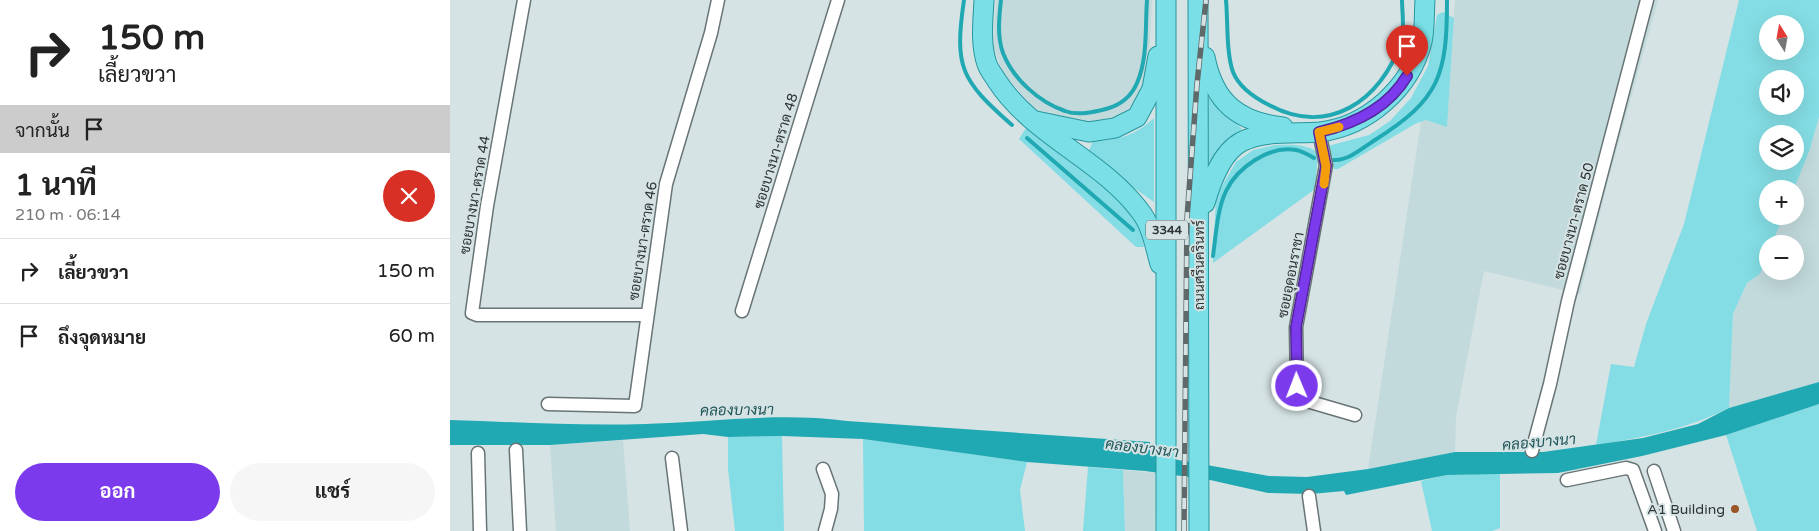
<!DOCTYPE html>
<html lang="th">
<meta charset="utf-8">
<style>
body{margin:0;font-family:"Varela Round",Sarabun,sans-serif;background:#f6f6f6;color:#222;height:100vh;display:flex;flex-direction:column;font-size:19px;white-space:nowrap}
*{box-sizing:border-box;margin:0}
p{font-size:16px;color:#767676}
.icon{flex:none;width:28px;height:28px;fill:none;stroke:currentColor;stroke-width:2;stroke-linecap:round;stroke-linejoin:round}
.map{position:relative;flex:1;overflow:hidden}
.side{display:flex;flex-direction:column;background:#fff;width:450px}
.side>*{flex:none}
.banner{background:#fff;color:#222;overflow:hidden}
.needle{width:32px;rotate:349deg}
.tools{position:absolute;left:1309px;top:15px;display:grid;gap:10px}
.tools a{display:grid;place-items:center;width:45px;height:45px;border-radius:50%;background:#fff;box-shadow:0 5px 20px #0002;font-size:25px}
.pin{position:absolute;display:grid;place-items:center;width:42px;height:42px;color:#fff;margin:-51px -21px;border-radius:50% 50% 50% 0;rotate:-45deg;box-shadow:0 0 5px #0007}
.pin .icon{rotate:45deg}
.me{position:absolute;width:55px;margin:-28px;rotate:359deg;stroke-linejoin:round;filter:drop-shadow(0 0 4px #0008)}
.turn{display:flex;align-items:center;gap:18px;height:105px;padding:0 15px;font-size:22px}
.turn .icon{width:65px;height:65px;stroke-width:2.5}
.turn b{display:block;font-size:35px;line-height:42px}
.then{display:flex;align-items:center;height:48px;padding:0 15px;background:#0003;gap:10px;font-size:19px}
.round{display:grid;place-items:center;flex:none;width:52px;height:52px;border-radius:26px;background:#f6f6f6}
.head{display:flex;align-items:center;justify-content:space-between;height:85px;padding:0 15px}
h1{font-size:30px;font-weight:700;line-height:38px}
.primary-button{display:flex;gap:10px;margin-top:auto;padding:10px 15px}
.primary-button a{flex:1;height:58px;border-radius:30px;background:#7c3aed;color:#fff;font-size:20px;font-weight:700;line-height:58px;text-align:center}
.primary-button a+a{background:#f6f6f6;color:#222}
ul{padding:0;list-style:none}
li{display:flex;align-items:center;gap:15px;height:65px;padding:0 15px;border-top:1px solid #e0e0e0}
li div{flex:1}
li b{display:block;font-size:19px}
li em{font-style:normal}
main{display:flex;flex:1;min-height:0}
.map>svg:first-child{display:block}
</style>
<main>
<section class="side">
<div class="banner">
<div class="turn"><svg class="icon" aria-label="right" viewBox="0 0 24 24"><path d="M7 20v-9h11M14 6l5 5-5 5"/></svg><div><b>150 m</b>เลี้ยวขวา</div></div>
<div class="then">จากนั้น<svg class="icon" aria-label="arrive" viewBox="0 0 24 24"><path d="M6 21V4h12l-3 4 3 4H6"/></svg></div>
</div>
<div class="head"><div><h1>1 นาที</h1><p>210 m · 06:14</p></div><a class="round" style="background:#d93025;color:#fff"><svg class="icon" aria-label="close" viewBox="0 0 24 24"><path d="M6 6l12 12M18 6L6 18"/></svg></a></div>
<ul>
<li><svg class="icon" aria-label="right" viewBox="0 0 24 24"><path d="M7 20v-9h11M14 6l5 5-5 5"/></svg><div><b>เลี้ยวขวา</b></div><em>150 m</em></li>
<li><svg class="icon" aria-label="arrive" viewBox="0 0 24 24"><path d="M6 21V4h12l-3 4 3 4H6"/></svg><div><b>ถึงจุดหมาย</b></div><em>60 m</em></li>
</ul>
<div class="primary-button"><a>ออก</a><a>แชร์</a></div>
</section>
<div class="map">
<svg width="1369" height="531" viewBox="0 0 1369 531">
<rect width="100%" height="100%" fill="#d5e3e4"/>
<g fill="#c2dadc">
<polygon points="546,0 702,0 699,60 690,93 678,109 660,119 638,124 611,119 585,110 553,72 543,47"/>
<polygon points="1005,0 1208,0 1158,181 1130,294 1034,271 1006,416 1005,452 918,469 971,122 976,120 997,126"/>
<polygon points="1369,117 1369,382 1279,408 1283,314 1297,283 1310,274 1317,255 1318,271 1345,271 1345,244 1322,244 1333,216 1345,216 1344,189 1360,149"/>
<polygon points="173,440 180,531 106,531 100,445"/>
<polygon points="673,470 706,473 705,531 675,531"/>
</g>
<g fill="#84dde4" fill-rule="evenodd">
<path d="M1289 0H1369V117L1360 149 1344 189H1318V216H1333L1322 244H1318L1317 255 1310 274 1297 283 1283 314 1279 408C1234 430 1195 437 1146 445L1161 364 1184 367 1196 324 1234 224ZM1318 24H1345V51H1318ZM1318 79H1345V106H1318ZM1318 134H1345V161H1318Z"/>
<polygon points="993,12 1004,18 997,127 976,120 965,124 888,169 884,169 878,146 919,135 940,121 961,98 978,66 987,15"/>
<polygon points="757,99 763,99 792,129 768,150 758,163 756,159"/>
<path d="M704 118V202L637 155 643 141C668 140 685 136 704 118Z"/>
<polygon points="578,125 682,210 691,232 694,247 686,247 569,139"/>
<path d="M825 145C839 145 856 143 868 153L865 189 763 263 766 196 786 162 803 150Z"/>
<polygon points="1369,404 1369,531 1307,531 1276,435"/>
<polygon points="332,436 334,531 285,531 278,469 278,437"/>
<polygon points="413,439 577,462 570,490 575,531 414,531"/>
<polygon points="638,467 673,470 675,531 633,531"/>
<polygon points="1050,473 1050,528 1042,531 982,531 971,481 997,475"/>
</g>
<path fill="#21a9b3" d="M1369 382V404L1276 435 1192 456 1108 473 997 475 896 495 894 491 861 494 818 493 760 480 695 471 577 462 413 439 332 436 278 437 253 434 100 445H0V420C65 422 130 426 195 424 262 422 329 412 397 421L700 442V455L819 476 857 477 918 469 1005 452H1093L1193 438 1248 424 1279 408Z"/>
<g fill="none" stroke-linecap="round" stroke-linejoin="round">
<g stroke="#21a9b3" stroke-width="4">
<path d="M514 0C504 68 511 80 562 125"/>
<path d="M551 0C549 18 547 36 553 53 563 79 589 102 615 111 628 116 644 112 656 109 671 105 681 97 687 83 698 58 695 27 697 0"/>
<path d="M776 0C778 21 776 52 783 72 789 87 805 98 819 105 878 137 931 101 951 42 955 30 952 12 952 0"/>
<polyline points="577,138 683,230"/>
<path d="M884 160C898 161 914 147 925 140 990 99 997 75 997 0"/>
<path d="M763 256C766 235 767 210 776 191 787 168 819 145 846 150 852 151 859 155 864 158"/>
</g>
<g stroke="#687475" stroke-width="15">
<g id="minor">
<polyline points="74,0 37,206 22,313 27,315 196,315"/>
<polyline points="869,132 876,165 846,327 847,386 850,396 857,401 905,415"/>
<polyline points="292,311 388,0"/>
<polyline points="98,404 185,406 216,184 261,33 268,0"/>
<polyline points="66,450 70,531"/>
<polyline points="1082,451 1100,384 1118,301 1197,0"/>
<polyline points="28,453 30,531"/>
<polyline points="222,458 231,531"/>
<polyline points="373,469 382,494 381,509 375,531"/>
<polyline points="1204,471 1224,531"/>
<polyline points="1117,480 1176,468 1183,470 1205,531"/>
<polyline points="859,496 864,531"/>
</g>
</g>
<g stroke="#27969e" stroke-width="21">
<g id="primary">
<path d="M534 0C533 21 530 44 537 64 539 70 544 76 547 81 583 136 651 159 690 211 702 226 705 247 710 264"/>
<polyline points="748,0 749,531"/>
<path d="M755 57C764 103 789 122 833 127"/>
<polyline points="586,121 639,132 665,128 687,117 702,89 708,56"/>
<path d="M755 203C761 182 771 153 791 142 814 130 845 134 870 132 918 126 960 88 972 42 975 29 974 13 975 0"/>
<polyline points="716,531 716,0"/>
</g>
</g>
<use href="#minor" stroke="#fff" stroke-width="12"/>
<use href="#primary" stroke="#7adfe6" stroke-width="19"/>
<g stroke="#606969" stroke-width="5.5">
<polyline id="rail" points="734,531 737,218 747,84 756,0"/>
</g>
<use href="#rail" stroke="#d5e3e4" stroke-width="4" stroke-dasharray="11" stroke-linecap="butt"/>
</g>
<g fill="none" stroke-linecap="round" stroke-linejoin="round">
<g stroke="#51269a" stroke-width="12">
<path id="route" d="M847 386 846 327 876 166 869 132C904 124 938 108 957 76"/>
</g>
<use href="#route" stroke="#7c3aed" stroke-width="9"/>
<polyline stroke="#f59e0b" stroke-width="9" points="874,184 876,166 869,132 889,127"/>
</g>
<circle fill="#9a5627" stroke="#d5e3e4" stroke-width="2" cx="1285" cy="509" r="5"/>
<g text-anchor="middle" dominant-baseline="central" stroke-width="4" stroke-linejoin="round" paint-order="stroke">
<rect fill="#d5e3e4" stroke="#61696a" stroke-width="1" x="696" y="220.5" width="42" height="19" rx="4"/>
<g font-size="12" font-weight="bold" fill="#2f3535">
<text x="717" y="230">3344</text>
</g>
<g font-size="14" fill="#2f3535" stroke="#d5e3e4">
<text transform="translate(326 151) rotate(-73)">ซอยบางนา-ตราด 48</text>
<text transform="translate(25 195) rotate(-80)">ซอยบางนา-ตราด 44</text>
<text transform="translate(1124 221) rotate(-75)">ซอยบางนา-ตราด 50</text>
<text transform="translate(193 241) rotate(-81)">ซอยบางนา-ตราด 46</text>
<text transform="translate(749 265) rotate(-90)">ถนนศรีนครินทร์</text>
<text transform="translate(841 275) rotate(-79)">ซอยอุดอนราชา</text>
</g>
<g font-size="14" fill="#2f3535" stroke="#d5e3e4" text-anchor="end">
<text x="1275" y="509">A1 Building</text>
</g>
<g font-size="15" font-style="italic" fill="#21565a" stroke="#d5e3e4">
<text transform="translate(287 410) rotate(-1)">คลองบางนา</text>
<text transform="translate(1089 442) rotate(-5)">คลองบางนา</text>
<text transform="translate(692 448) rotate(7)">คลองบางนา</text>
</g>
</g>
</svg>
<div class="tools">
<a><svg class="needle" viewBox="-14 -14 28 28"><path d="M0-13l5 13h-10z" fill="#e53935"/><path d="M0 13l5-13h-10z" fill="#767676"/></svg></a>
<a><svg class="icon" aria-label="sound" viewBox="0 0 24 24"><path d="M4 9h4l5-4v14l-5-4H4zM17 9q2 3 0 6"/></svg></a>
<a><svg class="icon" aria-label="layers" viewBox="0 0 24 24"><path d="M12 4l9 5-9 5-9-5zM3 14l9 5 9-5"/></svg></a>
<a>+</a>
<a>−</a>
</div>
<div class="pin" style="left:957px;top:76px;background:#d93025"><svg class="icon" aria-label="arrive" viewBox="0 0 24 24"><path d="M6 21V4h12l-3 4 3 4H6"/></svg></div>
<svg class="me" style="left:847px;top:386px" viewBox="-20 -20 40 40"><circle r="17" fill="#7c3aed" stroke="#fff" stroke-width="3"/><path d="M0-11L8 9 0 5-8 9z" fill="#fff"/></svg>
</div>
</main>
